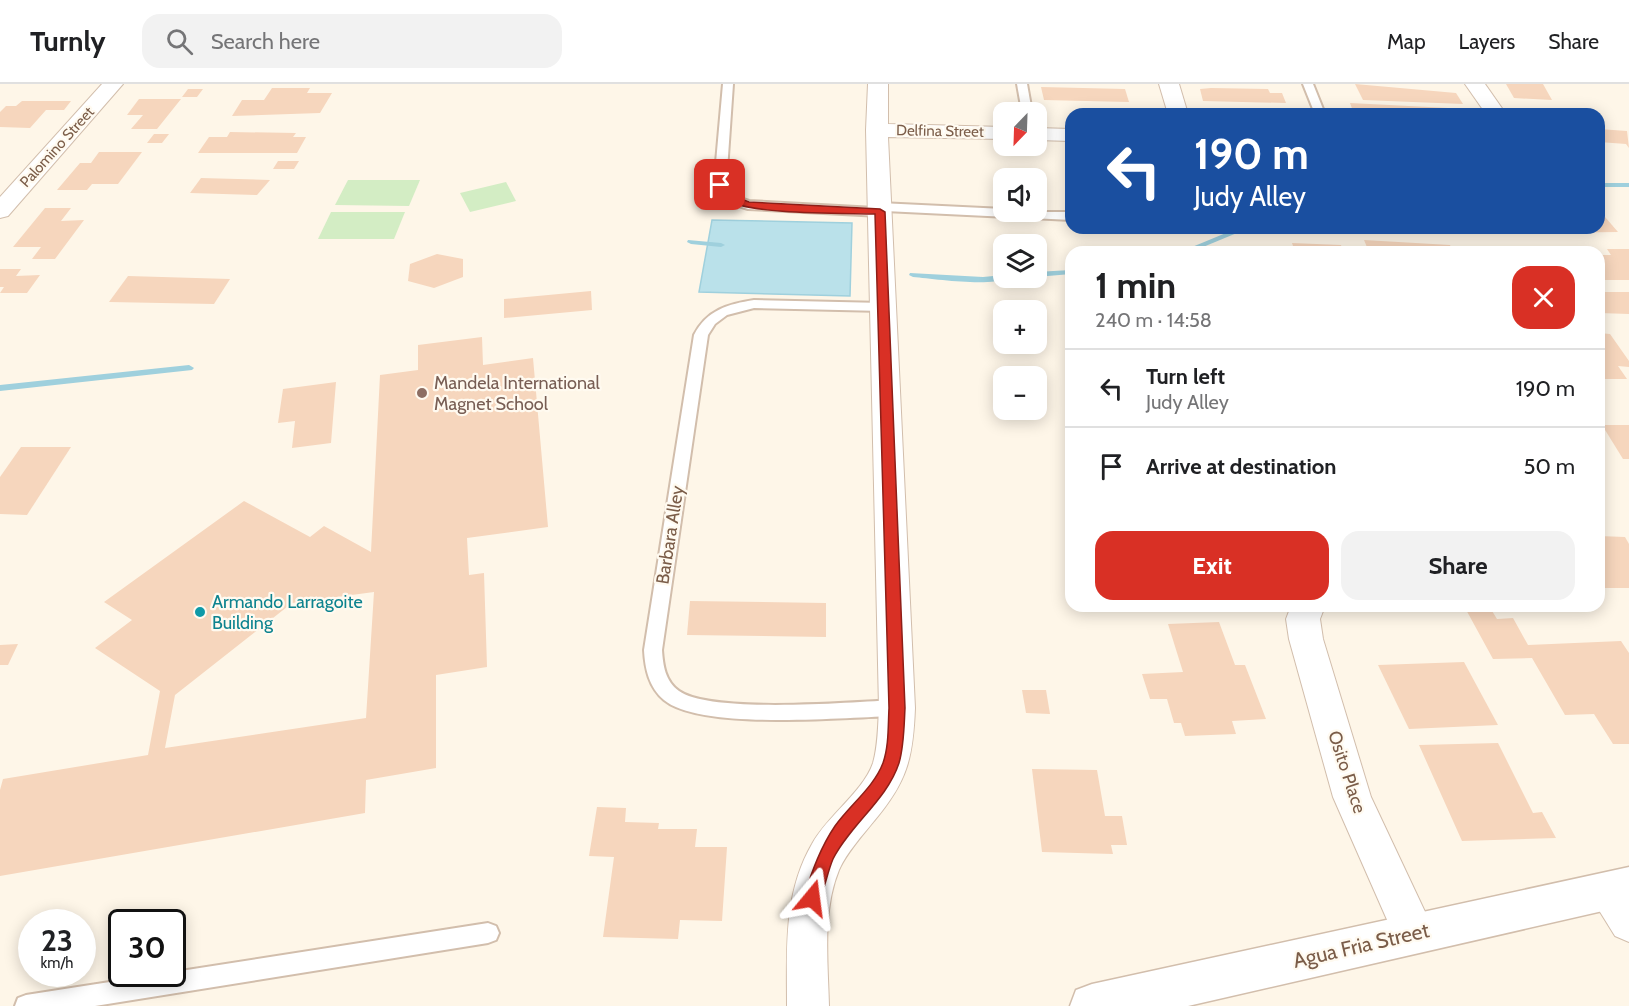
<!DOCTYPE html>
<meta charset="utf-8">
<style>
body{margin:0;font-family:Cabin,sans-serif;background:#f2f2f2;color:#202124;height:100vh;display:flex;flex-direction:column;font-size:22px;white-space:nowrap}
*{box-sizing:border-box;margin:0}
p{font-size:20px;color:#757577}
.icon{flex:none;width:33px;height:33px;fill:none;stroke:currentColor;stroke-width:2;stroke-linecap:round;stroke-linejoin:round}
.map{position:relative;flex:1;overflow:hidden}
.details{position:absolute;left:1065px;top:162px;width:540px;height:366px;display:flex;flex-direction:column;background:#fff;border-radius:18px;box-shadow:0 3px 15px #0003}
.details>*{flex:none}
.guide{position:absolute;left:1065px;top:24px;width:540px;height:126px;border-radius:18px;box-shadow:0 3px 15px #0003;background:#1a4fa0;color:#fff;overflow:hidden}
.needle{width:39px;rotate:203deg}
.fabs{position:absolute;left:993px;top:18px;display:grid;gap:12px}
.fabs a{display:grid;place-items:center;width:54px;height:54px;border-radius:12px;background:#fff;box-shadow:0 3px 15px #0003;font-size:30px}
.speed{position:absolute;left:18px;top:825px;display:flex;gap:12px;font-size:30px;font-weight:700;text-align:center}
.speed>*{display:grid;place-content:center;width:78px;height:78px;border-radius:50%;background:#fff;box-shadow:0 3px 15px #0003;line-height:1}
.speed small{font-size:15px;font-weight:400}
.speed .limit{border:3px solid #111;border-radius:9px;background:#fff;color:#111}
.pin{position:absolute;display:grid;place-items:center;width:51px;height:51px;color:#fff;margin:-26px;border-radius:12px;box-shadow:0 3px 9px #0006}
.me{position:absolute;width:66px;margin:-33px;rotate:16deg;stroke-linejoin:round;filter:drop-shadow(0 0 4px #0008)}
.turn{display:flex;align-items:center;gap:21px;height:126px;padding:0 30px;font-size:27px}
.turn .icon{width:78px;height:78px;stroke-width:2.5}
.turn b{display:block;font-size:42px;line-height:51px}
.round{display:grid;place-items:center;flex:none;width:63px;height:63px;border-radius:18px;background:#f2f2f2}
.overview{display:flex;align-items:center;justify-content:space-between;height:102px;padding:0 30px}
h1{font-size:36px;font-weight:800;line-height:45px}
.primary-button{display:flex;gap:12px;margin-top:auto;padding:12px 30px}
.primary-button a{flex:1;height:69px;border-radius:18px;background:#d93025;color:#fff;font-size:24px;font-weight:800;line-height:69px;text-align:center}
.primary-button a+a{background:#f2f2f2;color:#202124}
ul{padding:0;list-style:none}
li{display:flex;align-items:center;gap:18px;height:78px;padding:0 30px;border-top:2px solid #e0e0e0}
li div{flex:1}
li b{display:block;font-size:22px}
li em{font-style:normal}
header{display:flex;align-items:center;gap:36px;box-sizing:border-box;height:84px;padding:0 30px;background:#fff;border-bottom:2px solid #e0e0e0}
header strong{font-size:28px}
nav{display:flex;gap:33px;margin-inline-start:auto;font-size:21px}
.search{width:420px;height:54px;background:#f2f2f2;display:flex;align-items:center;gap:15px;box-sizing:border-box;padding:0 21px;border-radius:18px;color:#757577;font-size:22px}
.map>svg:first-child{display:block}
</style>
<header>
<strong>Turnly</strong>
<div class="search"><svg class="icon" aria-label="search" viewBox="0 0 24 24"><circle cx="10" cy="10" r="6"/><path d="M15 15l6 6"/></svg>Search here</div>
<nav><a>Map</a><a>Layers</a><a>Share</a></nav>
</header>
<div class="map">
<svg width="1629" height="922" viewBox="0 0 1629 922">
<rect width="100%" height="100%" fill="#fef6e8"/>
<g fill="#d3edc4">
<polygon points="348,96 420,96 409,122 335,121"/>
<polygon points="506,98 516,117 470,128 460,109"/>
<polygon points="331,128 405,128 394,155 318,155"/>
</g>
<polygon fill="#bae1ea" stroke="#9fd0dd" stroke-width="1.5" points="712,136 852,139 850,212 699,208"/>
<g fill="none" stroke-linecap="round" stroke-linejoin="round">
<g fill="#9fd0dd" fill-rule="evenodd">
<rect x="1599" y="99" width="30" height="4"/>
<polygon points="1238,144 1249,144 1191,168 1180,168"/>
<polygon points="688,156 721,159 725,161 721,163 691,160 687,158"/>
<polygon points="1071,186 1071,190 1036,193 1036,188"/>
<path d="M910 189 983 193 1004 191V194H1008C990 203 935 195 913 193L909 191Z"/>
<polygon points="189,281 194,284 192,286 0,307 0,301"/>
</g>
</g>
<g fill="#f6d6bd" fill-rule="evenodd">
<polygon points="1355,0 1456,9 1463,20 1363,16"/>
<polygon points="1506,0 1543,0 1552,16 1514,14"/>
<polygon points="1041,3 1125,5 1129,18 1044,16"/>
<polygon points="272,4 310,4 307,9 332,9 320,29 232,32 242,16 264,16"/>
<polygon points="1211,4 1268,5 1270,9 1282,9 1286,19 1203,17 1200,5"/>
<polygon points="188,5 203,5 197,13 182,13"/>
<polygon points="139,15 181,15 157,45 131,45 143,31 127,31"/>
<polygon points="22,17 71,17 64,26 46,26 30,44 0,43 0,28 6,22 16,22"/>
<polygon points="1350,19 1448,24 1451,30 1354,30"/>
<polygon points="1205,24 1276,24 1278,30 1207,30"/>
<polygon points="1599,45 1627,47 1629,64 1626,60 1599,58"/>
<polygon points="230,48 296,49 293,53 306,53 297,69 198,69 209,53 227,53"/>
<polygon points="154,50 169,50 162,59 147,59"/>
<polygon points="99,68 142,68 118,100 92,100 87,106 57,106 80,79 91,79"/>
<polygon points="278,77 299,77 294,85 273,85"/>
<polygon points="201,94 270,96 257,111 190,109"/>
<polygon points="45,124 71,124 61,137 84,136 55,175 32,175 41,163 13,163"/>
<polygon points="1599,126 1618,148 1536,149 1532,144 1599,144"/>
<polygon points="1364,156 1450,161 1453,168 1369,168"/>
<polygon points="1292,159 1341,161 1343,168 1295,168"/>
<polygon points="1607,165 1629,165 1629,196 1599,196 1599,171 1611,171"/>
<polygon points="437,170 463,175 463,193 434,204 408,197 410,180"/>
<polygon points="0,185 21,185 16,192 40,191 27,209 0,209 4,203 0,203"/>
<polygon points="128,192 230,195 214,220 109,218"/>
<polygon points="591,207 592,226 504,234 504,215"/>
<polygon points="1599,208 1629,208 1629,230 1599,229"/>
<polygon points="1599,249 1610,250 1629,277 1629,283 1618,282 1627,295 1599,295"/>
<path d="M482 253 483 281 533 274 548 443 467 454 469 491 484 489 487 583 436 591V684L366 696 365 729 0 792V706L3 695 148 671 160 607 95 564 132 536 104 518 244 417 310 453 324 442 371 468 380 291 418 286V261ZM374 508 366 634 165 664 175 611 292 519Z"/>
<polygon points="336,298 331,359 292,364 295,337 278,339 283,305"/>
<polygon points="1602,341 1629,341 1629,375 1623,375"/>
<polygon points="21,363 71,363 27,431 0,430 0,393"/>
<polygon points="1599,452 1625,453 1629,460 1629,504 1599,504"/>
<polygon points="690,517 826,519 826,553 687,551"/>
<polygon points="1464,522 1489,522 1497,535 1513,534 1528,561 1621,557 1629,569 1629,660 1613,660 1594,630 1565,631 1532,574 1493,575"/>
<polygon points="1219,538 1235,581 1245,581 1266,635 1232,637 1236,650 1185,652 1181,639 1174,639 1167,615 1150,615 1142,590 1183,588 1168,540"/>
<polygon points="18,560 8,581 0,581 0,561"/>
<polygon points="1464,578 1498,641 1409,645 1378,581"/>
<polygon points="1022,606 1046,606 1050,630 1026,629"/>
<polygon points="1498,659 1533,729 1542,728 1556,754 1462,757 1419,661"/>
<polygon points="1032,685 1097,686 1105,732 1122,732 1127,761 1111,761 1113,770 1042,768"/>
<polygon points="597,723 626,724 625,738 659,739 658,745 697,745 695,763 727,763 722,837 680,836 678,855 603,853 614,773 589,772"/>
</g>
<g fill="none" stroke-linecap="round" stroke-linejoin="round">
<g stroke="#d2beac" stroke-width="4">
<g id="service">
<polygon points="723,0 733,0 726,101 731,111 749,117 875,124 876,120 880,119 1004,125 1004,128 1071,128 1071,136 885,127 884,131 880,132 748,125 723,117 714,101"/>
<polygon points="1017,0 1027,0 1032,28 1022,28"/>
<polygon points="1303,0 1313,0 1325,30 1315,30"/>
<path d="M754 216 883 219 890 223 883 227 754 224 727 231 715 240 708 251 662 566C663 581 665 597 679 607 712 630 851 618 897 616L904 619 906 624 904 629 897 632C846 633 701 647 664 616 649 603 645 585 644 566L694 251C707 226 728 220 754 216Z"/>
<polygon points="488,839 496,842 499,849 496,856 488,859 95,922 15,922 18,914 26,911"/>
</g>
</g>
<g stroke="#d2beac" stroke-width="2">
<g id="minor">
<polygon points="102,0 123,0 8,132 0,134 0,113"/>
<path d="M868 0H888V40L1004 43V55L888 53 915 624C913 675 907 698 874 737 862 752 847 768 839 786 822 827 828 878 829 922H787C787 866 783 810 812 760 827 732 863 708 873 679 878 662 878 642 879 624L866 46Z"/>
<polygon points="1159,0 1179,0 1188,30 1168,30"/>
<polygon points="1465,0 1485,0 1506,30 1486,30"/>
<polygon points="1036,44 1071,45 1071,57 1036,56"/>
<polygon points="1291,522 1325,522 1320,535 1323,555 1371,713 1435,849 1429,863 1414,868 1399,863 1333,713 1289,555 1286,535"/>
<polygon points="1607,789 1621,794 1629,805 1629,858 1615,852 1587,807 1593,794"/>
</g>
</g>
<g stroke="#d2beac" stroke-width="3">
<polygon id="tertiary" points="1629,783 1629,821 1188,922 1070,922 1076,906 1092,900"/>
</g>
<use href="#service" fill="#fff" fill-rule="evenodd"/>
<use href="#minor" fill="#fff" fill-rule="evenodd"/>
<use href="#tertiary" fill="#fff" fill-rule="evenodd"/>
</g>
<path fill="#d93025" stroke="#8d1f18" stroke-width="1.5" d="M720 98 724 99 731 111 749 118 880 125 885 128 905 624C904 643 904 662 899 679 887 716 850 741 833 775 827 789 825 805 818 819L812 822 806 819 803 814C812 788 820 764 835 742 850 721 874 703 883 679 889 662 888 642 889 624L875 130C839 129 754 131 725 116 719 113 717 108 716 101Z"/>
<circle fill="#8d6e63" stroke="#fffaf0" stroke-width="2" cx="422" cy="309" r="6"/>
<circle fill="#0f9aa8" stroke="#fffaf0" stroke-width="2" cx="200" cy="528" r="6"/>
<g text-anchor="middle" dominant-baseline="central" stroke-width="4.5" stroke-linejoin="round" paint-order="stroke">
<g font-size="15" fill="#7b5d49" stroke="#fffaf0">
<text transform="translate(940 47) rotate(1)">Delfina Street</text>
<text transform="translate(57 63) rotate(-48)">Palomino Street</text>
</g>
<g font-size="18" fill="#785e54" stroke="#fffaf0" text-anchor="start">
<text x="434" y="299">Mandela International<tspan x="434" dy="21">Magnet School</tspan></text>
</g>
<g font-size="18" fill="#7b5d49" stroke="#fffaf0">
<text transform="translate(670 451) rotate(-81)">Barbara Alley</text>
<text transform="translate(1347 688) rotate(72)">Osito Place</text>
</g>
<g font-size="18" fill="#0d838f" stroke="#fffaf0" text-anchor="start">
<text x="212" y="518">Armando Larragoite<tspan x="212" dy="21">Building</tspan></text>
</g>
<g font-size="21" fill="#7b5d49" stroke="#fffaf0">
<text transform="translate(1361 861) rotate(-13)">Agua Fria Street</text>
</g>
</g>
</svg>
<div class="fabs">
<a><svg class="needle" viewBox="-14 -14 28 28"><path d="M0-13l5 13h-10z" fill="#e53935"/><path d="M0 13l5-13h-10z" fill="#757577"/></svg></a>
<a><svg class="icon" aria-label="sound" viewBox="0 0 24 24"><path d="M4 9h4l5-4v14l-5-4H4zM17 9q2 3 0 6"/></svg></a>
<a><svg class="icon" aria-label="layers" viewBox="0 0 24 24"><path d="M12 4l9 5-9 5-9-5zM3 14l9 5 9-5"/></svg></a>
<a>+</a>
<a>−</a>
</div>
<div class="speed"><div>23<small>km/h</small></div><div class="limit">30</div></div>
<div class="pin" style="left:720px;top:101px;background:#d93025"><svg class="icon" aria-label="arrive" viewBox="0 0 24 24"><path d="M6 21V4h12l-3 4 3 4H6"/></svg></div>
<svg class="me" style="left:812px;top:814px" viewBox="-20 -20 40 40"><path d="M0-17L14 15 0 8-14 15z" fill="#d93025" stroke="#fff" stroke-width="4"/></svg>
<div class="guide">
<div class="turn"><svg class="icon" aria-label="left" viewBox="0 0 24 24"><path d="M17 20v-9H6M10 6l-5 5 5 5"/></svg><div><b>190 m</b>Judy Alley</div></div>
</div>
<section class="details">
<div class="overview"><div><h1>1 min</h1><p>240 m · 14:58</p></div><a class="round" style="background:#d93025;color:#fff"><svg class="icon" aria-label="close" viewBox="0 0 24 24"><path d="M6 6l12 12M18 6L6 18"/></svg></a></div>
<ul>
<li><svg class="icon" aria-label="left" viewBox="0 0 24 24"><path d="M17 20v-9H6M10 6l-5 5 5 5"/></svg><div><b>Turn left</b><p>Judy Alley</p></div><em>190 m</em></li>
<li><svg class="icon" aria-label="arrive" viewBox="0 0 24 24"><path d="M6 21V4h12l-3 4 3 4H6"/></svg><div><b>Arrive at destination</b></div><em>50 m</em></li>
</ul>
<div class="primary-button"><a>Exit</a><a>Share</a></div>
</section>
</div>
